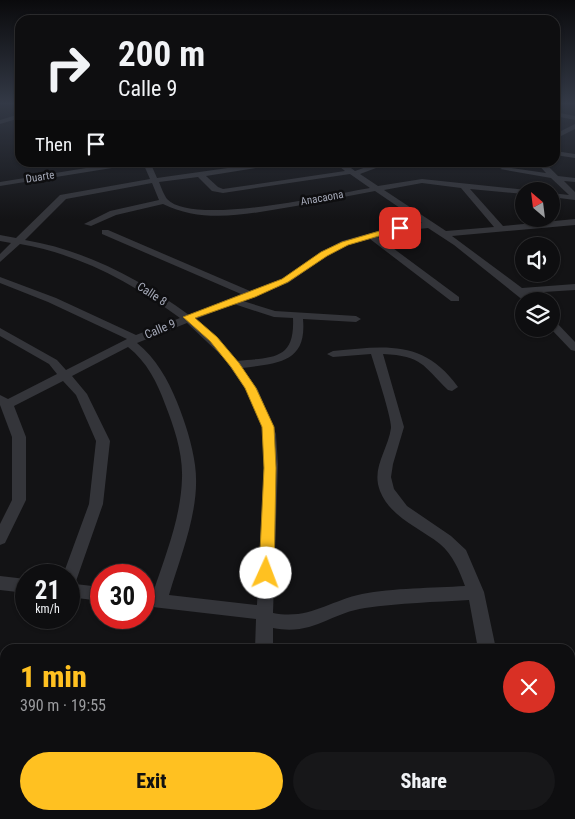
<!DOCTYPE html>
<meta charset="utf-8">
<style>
body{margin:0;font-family:"Roboto Condensed",sans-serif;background:#171719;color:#f1f3f6;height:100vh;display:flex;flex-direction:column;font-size:19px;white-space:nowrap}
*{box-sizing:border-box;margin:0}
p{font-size:16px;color:#9b9c9f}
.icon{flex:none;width:28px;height:28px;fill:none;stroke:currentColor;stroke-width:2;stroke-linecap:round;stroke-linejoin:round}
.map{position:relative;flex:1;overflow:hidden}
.panel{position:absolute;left:0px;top:644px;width:575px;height:176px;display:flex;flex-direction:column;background:#0e0e10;border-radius:15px 15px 0 0;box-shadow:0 1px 4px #0004,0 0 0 1px #2e2e30}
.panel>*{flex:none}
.hud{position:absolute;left:15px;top:15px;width:545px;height:152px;border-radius:15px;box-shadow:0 1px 4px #0004,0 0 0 1px #2e2e30;background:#0e0e10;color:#f1f3f6;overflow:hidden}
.needle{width:32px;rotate:332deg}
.buttons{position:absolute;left:515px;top:182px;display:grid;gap:10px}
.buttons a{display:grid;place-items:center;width:45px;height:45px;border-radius:50%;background:#0e0e10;box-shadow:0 1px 4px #0004,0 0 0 1px #2e2e30;font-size:25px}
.speed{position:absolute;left:15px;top:564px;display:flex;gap:10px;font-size:25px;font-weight:700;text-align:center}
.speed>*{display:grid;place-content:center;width:65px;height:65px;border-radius:50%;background:#0e0e10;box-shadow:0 1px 4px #0004,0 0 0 1px #2e2e30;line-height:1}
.speed small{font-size:12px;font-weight:400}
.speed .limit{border:8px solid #d22;background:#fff;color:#111}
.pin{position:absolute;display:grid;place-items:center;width:42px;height:42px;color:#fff;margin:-21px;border-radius:10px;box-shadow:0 2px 8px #0006}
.me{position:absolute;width:55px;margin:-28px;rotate:2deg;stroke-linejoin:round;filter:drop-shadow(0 0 4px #0008)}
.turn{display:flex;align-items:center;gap:18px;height:105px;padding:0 20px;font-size:22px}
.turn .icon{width:65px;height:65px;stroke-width:2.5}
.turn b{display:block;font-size:35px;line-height:42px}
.then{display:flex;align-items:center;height:48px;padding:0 20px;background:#0003;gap:10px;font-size:19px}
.round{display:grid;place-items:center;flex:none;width:52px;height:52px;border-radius:26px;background:#171719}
.summary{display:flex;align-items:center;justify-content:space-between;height:85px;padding:0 20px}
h1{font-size:30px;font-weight:800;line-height:38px;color:#ffc121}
.primary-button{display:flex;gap:10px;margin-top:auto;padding:10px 20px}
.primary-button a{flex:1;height:58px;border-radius:30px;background:#ffc121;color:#111;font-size:20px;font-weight:800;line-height:58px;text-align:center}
.primary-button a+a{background:#171719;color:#f1f3f6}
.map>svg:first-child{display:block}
</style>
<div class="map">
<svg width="575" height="819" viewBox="0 0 575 819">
<rect width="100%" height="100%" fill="#131315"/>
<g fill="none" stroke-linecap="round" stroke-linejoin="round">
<g fill="#34353a" fill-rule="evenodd">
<polygon points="555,112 575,116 575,120 555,116"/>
<polygon points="20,114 20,118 0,124 0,120"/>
<polygon points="575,124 575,129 555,139 555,134"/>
<polygon points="555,151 575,154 575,158 555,155"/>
<path d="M123 162H150L157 178 271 162H294L206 176 218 187 223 189 345 171 334 162H343L355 171 380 162H392L360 174 378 186 422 179 527 190 524 191V194L470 189 503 226 575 219V225L452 236 522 288 575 284V290L528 293 535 301H524L454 245 428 228 400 231 378 237 459 297V301H451L370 239 348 245 327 256 288 283 243 301 275 311 356 316 361 319 356 322 303 319C307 363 278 363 242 368L258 390 276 434 278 464 273 613C309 620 329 601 362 594 392 588 434 588 465 586 459 570 453 555 440 544 420 528 390 517 380 491 371 468 388 450 391 428 392 419 375 367 371 354L333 357 327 354 333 351C385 346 424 339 458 387L452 391 448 390C422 365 423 356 383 354L404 427 393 464 391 477 394 489 407 506 451 536 466 550 484 592 496 649H478L469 600C435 602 400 603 365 608 330 613 313 636 273 628V649H255L256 619 144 606V592L153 593C165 556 181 518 182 478 183 453 174 427 165 404 157 382 147 362 128 347L72 376 87 394 110 441 103 504 75 584 101 587V601L69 597V575H63L89 504 96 441 76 395 63 381 14 406 26 437V500L5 543 0 545V524L12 500V437L0 405V395L8 399 57 374 49 364 0 336V328L57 360 66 370 127 339 48 302 0 283V277L56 298 136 335 180 318C133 283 79 254 20 244L0 262V254L11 243 0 241V235L16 238 60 195 150 179 143 163 0 186V182ZM350 174 370 188C333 194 193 227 167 199 164 195 161 187 159 182L198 177 212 191 223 193ZM152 183 159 200 110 211 84 224 91 226 116 215 163 204C205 225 252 213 296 206 322 201 349 196 375 191L422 223 400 225 342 241 321 252 282 279 250 291 108 230H102V234L241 294 189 315C140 279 85 250 25 240L66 199ZM422 183 461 188 494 227 446 231 384 190ZM234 304 274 317 293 318C295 361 272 357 237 361L196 319ZM187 323 224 358 246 390 262 426 264 464 257 605 169 595C181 554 201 508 195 465 192 443 185 422 177 402 168 380 156 358 137 343Z"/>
<polygon points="536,162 544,162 558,176 575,178 575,182 564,181 575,192 575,200 551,197 551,193 569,195 551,178 500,169 504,167 546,173"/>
<polygon points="551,320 555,321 575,342 575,351 571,350 551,329"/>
<polygon points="0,576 26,579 26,593 0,590"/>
<polygon points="570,801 575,801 575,819 562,819 561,815 570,815"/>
<polygon points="251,815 273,815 272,819 250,819"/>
<rect x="508" y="815" width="22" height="4"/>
</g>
</g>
<linearGradient id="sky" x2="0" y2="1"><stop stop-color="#0a0a0c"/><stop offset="0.47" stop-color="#333946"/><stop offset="1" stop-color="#333946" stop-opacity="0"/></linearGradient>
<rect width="575" height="219" fill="url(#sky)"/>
<polygon fill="#ffc121" stroke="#a67d15" points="400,225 403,226 403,229 348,245 327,256 288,282 255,297 195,318 217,337 239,363 256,388 274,427 276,468 274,573 271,577 266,579 261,577 259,573 264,468 262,427 245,388 231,367 210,341 183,317 282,279 321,252 342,242"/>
<g text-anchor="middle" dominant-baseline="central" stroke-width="5" stroke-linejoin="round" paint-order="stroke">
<g font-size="11" fill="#a4a8b7" stroke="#0e0e10">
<text transform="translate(40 177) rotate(-9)">Duarte</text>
<text transform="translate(322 198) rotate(-10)">Anacaona</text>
</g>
<g font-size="12" fill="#a4a8b7" stroke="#0e0e10">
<text transform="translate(152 294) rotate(33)">Calle 8</text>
<text transform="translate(160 329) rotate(-23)">Calle 9</text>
</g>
</g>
</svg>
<div class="buttons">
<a><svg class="needle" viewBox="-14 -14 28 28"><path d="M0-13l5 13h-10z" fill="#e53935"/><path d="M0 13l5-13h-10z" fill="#9b9c9f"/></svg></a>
<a><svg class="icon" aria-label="sound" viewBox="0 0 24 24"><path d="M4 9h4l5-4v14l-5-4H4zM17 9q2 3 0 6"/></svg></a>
<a><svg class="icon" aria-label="layers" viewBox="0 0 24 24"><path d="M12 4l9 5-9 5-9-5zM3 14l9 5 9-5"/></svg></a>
</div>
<div class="speed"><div>21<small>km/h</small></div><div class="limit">30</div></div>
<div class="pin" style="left:400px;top:228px;background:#d93025"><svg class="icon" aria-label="arrive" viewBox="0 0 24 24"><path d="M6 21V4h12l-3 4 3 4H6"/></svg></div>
<svg class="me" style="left:266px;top:573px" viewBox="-20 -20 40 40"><circle r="19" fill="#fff"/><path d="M0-13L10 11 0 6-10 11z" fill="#ffc121"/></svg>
<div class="hud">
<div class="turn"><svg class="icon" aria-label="right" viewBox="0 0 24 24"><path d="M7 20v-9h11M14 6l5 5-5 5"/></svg><div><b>200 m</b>Calle 9</div></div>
<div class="then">Then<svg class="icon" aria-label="arrive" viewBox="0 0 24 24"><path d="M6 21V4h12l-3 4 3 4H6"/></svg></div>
</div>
<section class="panel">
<div class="summary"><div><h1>1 min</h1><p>390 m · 19:55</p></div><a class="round" style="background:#d93025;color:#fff"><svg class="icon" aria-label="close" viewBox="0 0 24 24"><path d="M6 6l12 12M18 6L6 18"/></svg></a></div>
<div class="primary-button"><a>Exit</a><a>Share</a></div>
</section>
</div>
